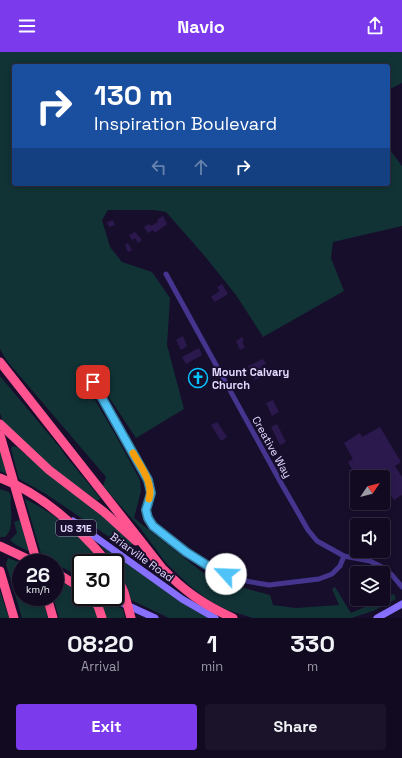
<!DOCTYPE html>
<style>
body{margin:0;font-family:"Space Grotesk",sans-serif;background:#1a132a;color:#f1f3f6;height:100vh;display:flex;flex-direction:column;font-size:15px;white-space:nowrap}
*{box-sizing:border-box;margin:0}
p{font-size:13px;color:#9c9aa5}
.icon{flex:none;width:22px;height:22px;fill:none;stroke:currentColor;stroke-width:2;stroke-linecap:round;stroke-linejoin:round}
.map{position:relative;height:566px;overflow:hidden}
.side{display:flex;flex-direction:column;background:#110a21;flex:1}
.side>*{flex:none}
.guide{position:absolute;left:12px;top:12px;width:378px;height:122px;border-radius:4px;box-shadow:0 2px 6px #0003,0 0 0 1px #302b3f;background:#1a4fa0;color:#fff;overflow:hidden}
.needle{width:26px;rotate:55deg}
.buttons{position:absolute;left:350px;top:418px;display:grid;gap:8px}
.buttons a{display:grid;place-items:center;width:40px;height:40px;border-radius:4px;background:#110a21;box-shadow:0 2px 6px #0003,0 0 0 1px #302b3f;font-size:20px}
.speed{position:absolute;left:12px;top:502px;display:flex;gap:8px;font-size:20px;font-weight:700;text-align:center}
.speed>*{display:grid;place-content:center;width:52px;height:52px;border-radius:50%;background:#110a21;box-shadow:0 2px 6px #0003,0 0 0 1px #302b3f;line-height:1}
.speed small{font-size:10px;font-weight:400}
.speed .limit{border:2px solid #111;border-radius:6px;background:#fff;color:#111}
.pin{position:absolute;display:grid;place-items:center;width:34px;height:34px;color:#fff;margin:-17px;border-radius:8px;box-shadow:0 2px 6px #0006}
.me{position:absolute;width:44px;margin:-22px;rotate:295deg;stroke-linejoin:round;filter:drop-shadow(0 0 3px #0008)}
.turn{display:flex;align-items:center;gap:14px;height:84px;padding:0 16px;font-size:18px}
.turn .icon{width:52px;height:52px;stroke-width:2.5}
.turn b{display:block;font-size:28px;line-height:34px}
.lanes{display:flex;align-items:center;height:38px;padding:0 16px;background:#0003;justify-content:center;gap:20px;direction:ltr}
.lanes .off{opacity:.35}
.eta{display:flex;justify-content:space-evenly;align-items:center;height:68px;text-align:center}
.eta b{font-size:24px;font-weight:700;line-height:28px}
.cta{display:flex;gap:8px;margin-top:auto;padding:8px 16px}
.cta a{flex:1;height:46px;border-radius:4px;background:#7c3aed;color:#fff;font-size:16px;font-weight:700;line-height:46px;text-align:center}
.cta a+a{background:#1a132a;color:#f1f3f6}
header{display:flex;justify-content:space-between;align-items:center;height:52px;padding:0 16px;background:#7c3aed;color:#fff;font-size:18px;font-weight:700}
.map>svg:first-child{display:block}
</style>
<header><svg class="icon" aria-label="menu" viewBox="0 0 24 24"><path d="M4 6h16M4 12h16M4 18h16"/></svg>Navio<svg class="icon" aria-label="share" viewBox="0 0 24 24"><path d="M12 15V3M7 8l5-5 5 5M5 13v7h14v-7"/></svg></header>
<div class="map">
<svg width="402" height="566" viewBox="0 0 402 566">
<rect width="100%" height="100%" fill="#170e2c"/>
<g fill="#113336">
<polygon points="0,0 402,0 402,31 388,38 388,14 14,14 14,132 388,132 388,92 390,98 402,114 402,174 333,190 331,206 344,239 263,285 236,243 203,202 166,160 154,158 108,158 102,168 110,195 122,210 152,220 170,246 167,293 184,357 136,386 90,317 81,324 115,382 140,428 141,439 134,466 211,527 270,543 273,553 295,556 339,553 332,537 335,535 351,561 394,542 396,547 373,559 351,566 253,566 227,558 208,548 190,534 166,511 140,476 103,434 106,425 7,309 0,297"/>
<polygon points="0,324 62,398 64,402 97,442 100,446 99,448 96,448 56,419 3,370 0,361"/>
<polygon points="12,394 17,395 32,408 102,462 133,491 129,496 127,497 46,442 19,427 11,397"/>
<polygon points="0,397 7,422 0,419"/>
<path d="M0 437 9 440 11 444C9 456 16 475 5 485H0Z"/>
<path d="M25 447C56 462 82 484 103 511H81V525L42 505Z"/>
<polygon points="20,468 30,500 16,493 10,488 17,481 14,470"/>
<polygon points="99,492 211,566 169,566 131,548 128,537 115,511"/>
<polygon points="8,506 21,511 21,545 42,545 48,566 22,566 6,512"/>
<polygon points="55,527 81,540 81,545 87,545 94,553 98,566 59,566 53,545 55,545"/>
<polygon points="0,539 9,566 0,566"/>
<polygon points="99,546 123,557 125,566 106,566 98,547"/>
</g>
<g fill="#2b194e">
<polygon points="163,164 167,172 155,181 153,178 148,181 144,175 149,172 151,174 158,170 157,168"/>
<polygon points="113,168 115,173 109,175 107,170"/>
<polygon points="135,180 142,188 138,191 135,186 132,188 129,183"/>
<polygon points="128,191 132,198 128,200 125,193"/>
<polygon points="222,232 228,242 215,250 211,245 220,239 217,235"/>
<polygon points="183,284 187,294 181,298 176,288"/>
<polygon points="242,285 244,289 242,290 245,295 240,298 236,289"/>
<polygon points="199,296 202,303 186,312 182,305"/>
<polygon points="263,307 266,312 261,314 265,323 255,328 248,314"/>
<polygon points="273,348 279,360 272,364 266,351"/>
<polygon points="217,370 227,385 221,389 211,373"/>
<polygon points="277,372 286,390 280,393 271,375"/>
<polygon points="380,375 401,410 395,414 402,425 402,443 394,448 390,442 383,446 383,425 380,425 379,423 375,425 357,425 357,432 349,418 352,417 348,410 353,407 344,391 360,381 362,385"/>
</g>
<g fill="none" stroke-linecap="round" stroke-linejoin="round">
<g stroke="#45358f" stroke-width="5">
<polyline points="166,222 281,431 308,478 317,489 344,504 370,509 382,515 392,523 402,535"/>
<polyline points="93,331 148,428 151,441 146,458 148,466 153,474 186,500 213,517 240,528 269,533 319,527 332,522 340,514 344,504"/>
</g>
<g stroke="#8770ff" stroke-width="7">
<polyline points="73,469 182,547 215,566"/>
<polyline points="109,545 155,566"/>
<polyline points="377,566 402,552"/>
</g>
<g stroke="#ff548f" stroke-width="9">
<path d="M0 310 162 516C184 539 204 553 233 566"/>
<polyline points="0,372 49,418 104,460 136,489"/>
<path d="M0 426C43 442 79 476 108 511"/>
<polyline points="0,494 36,511"/>
<polyline points="0,519 14,566"/>
<polyline points="55,520 81,536"/>
<polyline points="47,545 53,566"/>
<polyline points="91,545 98,554 102,566"/>
</g>
<g stroke="#ff548f" stroke-width="9">
<polyline points="0,383 37,511"/>
<polyline points="116,523 124,540 131,566"/>
</g>
</g>
<g fill="none" stroke-linecap="round" stroke-linejoin="round">
<g stroke="#337fa1" stroke-width="10">
<polyline id="route" points="93,330 148,428 151,441 146,458 148,466 153,474 186,500 213,517 226,522"/>
</g>
<use href="#route" stroke="#4fc3f7" stroke-width="7"/>
<path stroke="#f59e0b" stroke-width="7" d="M133 401C140 414 154 431 149 447"/>
</g>
<defs>
<g id="church-ring" transform="scale(1)"><circle r="9.5" fill="#170e2c" stroke="#05c4ff" stroke-width="1.5"/><path d="M-1.2-6h2.4v3.5h3.3v2.4h-3.3V6h-2.4V-.1h-3.3v-2.4h3.3Z" fill="#05c4ff"/></g>
</defs>
<g fill-rule="evenodd">
<use href="#church-ring" x="198" y="326"/>
</g>
<g text-anchor="middle" dominant-baseline="central" stroke-width="3.5" stroke-linejoin="round" paint-order="stroke">
<rect fill="#170e2c" stroke="#a69cc0" stroke-width="1" x="56" y="468" width="40" height="16" rx="3"/>
<g font-size="10" font-weight="bold" fill="#e3d9ff">
<text x="76" y="476">US 31E</text>
</g>
<g font-size="11" font-weight="bold" fill="#e3d9ff" stroke="#170e2c" text-anchor="start">
<text x="212" y="320">Mount Calvary<tspan x="212" dy="13">Church</tspan></text>
</g>
<g font-size="11" fill="#e3d9ff" stroke="#170e2c">
<text transform="translate(272 395) rotate(61)">Creative Way</text>
<text transform="translate(142 505) rotate(36)">Briarville Road</text>
</g>
</g>
</svg>
<div class="buttons">
<a><svg class="needle" viewBox="-14 -14 28 28"><path d="M0-13l5 13h-10z" fill="#e53935"/><path d="M0 13l5-13h-10z" fill="#9c9aa5"/></svg></a>
<a><svg class="icon" aria-label="sound" viewBox="0 0 24 24"><path d="M4 9h4l5-4v14l-5-4H4zM17 9q2 3 0 6"/></svg></a>
<a><svg class="icon" aria-label="layers" viewBox="0 0 24 24"><path d="M12 4l9 5-9 5-9-5zM3 14l9 5 9-5"/></svg></a>
</div>
<div class="speed"><div>26<small>km/h</small></div><div class="limit">30</div></div>
<div class="pin" style="left:93px;top:330px;background:#d93025"><svg class="icon" aria-label="arrive" viewBox="0 0 24 24"><path d="M6 21V4h12l-3 4 3 4H6"/></svg></div>
<svg class="me" style="left:226px;top:522px" viewBox="-20 -20 40 40"><circle r="19" fill="#fff"/><path d="M0-13L10 11 0 6-10 11z" fill="#4fc3f7"/></svg>
<div class="guide">
<div class="turn"><svg class="icon" aria-label="right" viewBox="0 0 24 24"><path d="M7 20v-9h11M14 6l5 5-5 5"/></svg><div><b>130 m</b>Inspiration Boulevard</div></div>
<div class="lanes"><svg class="icon off" aria-label="left" viewBox="0 0 24 24"><path d="M17 20v-9H6M10 6l-5 5 5 5"/></svg><svg class="icon off" aria-label="ahead" viewBox="0 0 24 24"><path d="M12 20V5M6 11l6-6 6 6"/></svg><svg class="icon" aria-label="right" viewBox="0 0 24 24"><path d="M7 20v-9h11M14 6l5 5-5 5"/></svg></div>
</div>
</div>
<section class="side">
<div class="eta">
<div><b>08:20</b><p>Arrival</p></div>
<div><b>1</b><p>min</p></div>
<div><b>330</b><p>m</p></div>
</div>
<div class="cta"><a>Exit</a><a>Share</a></div>
</section>
